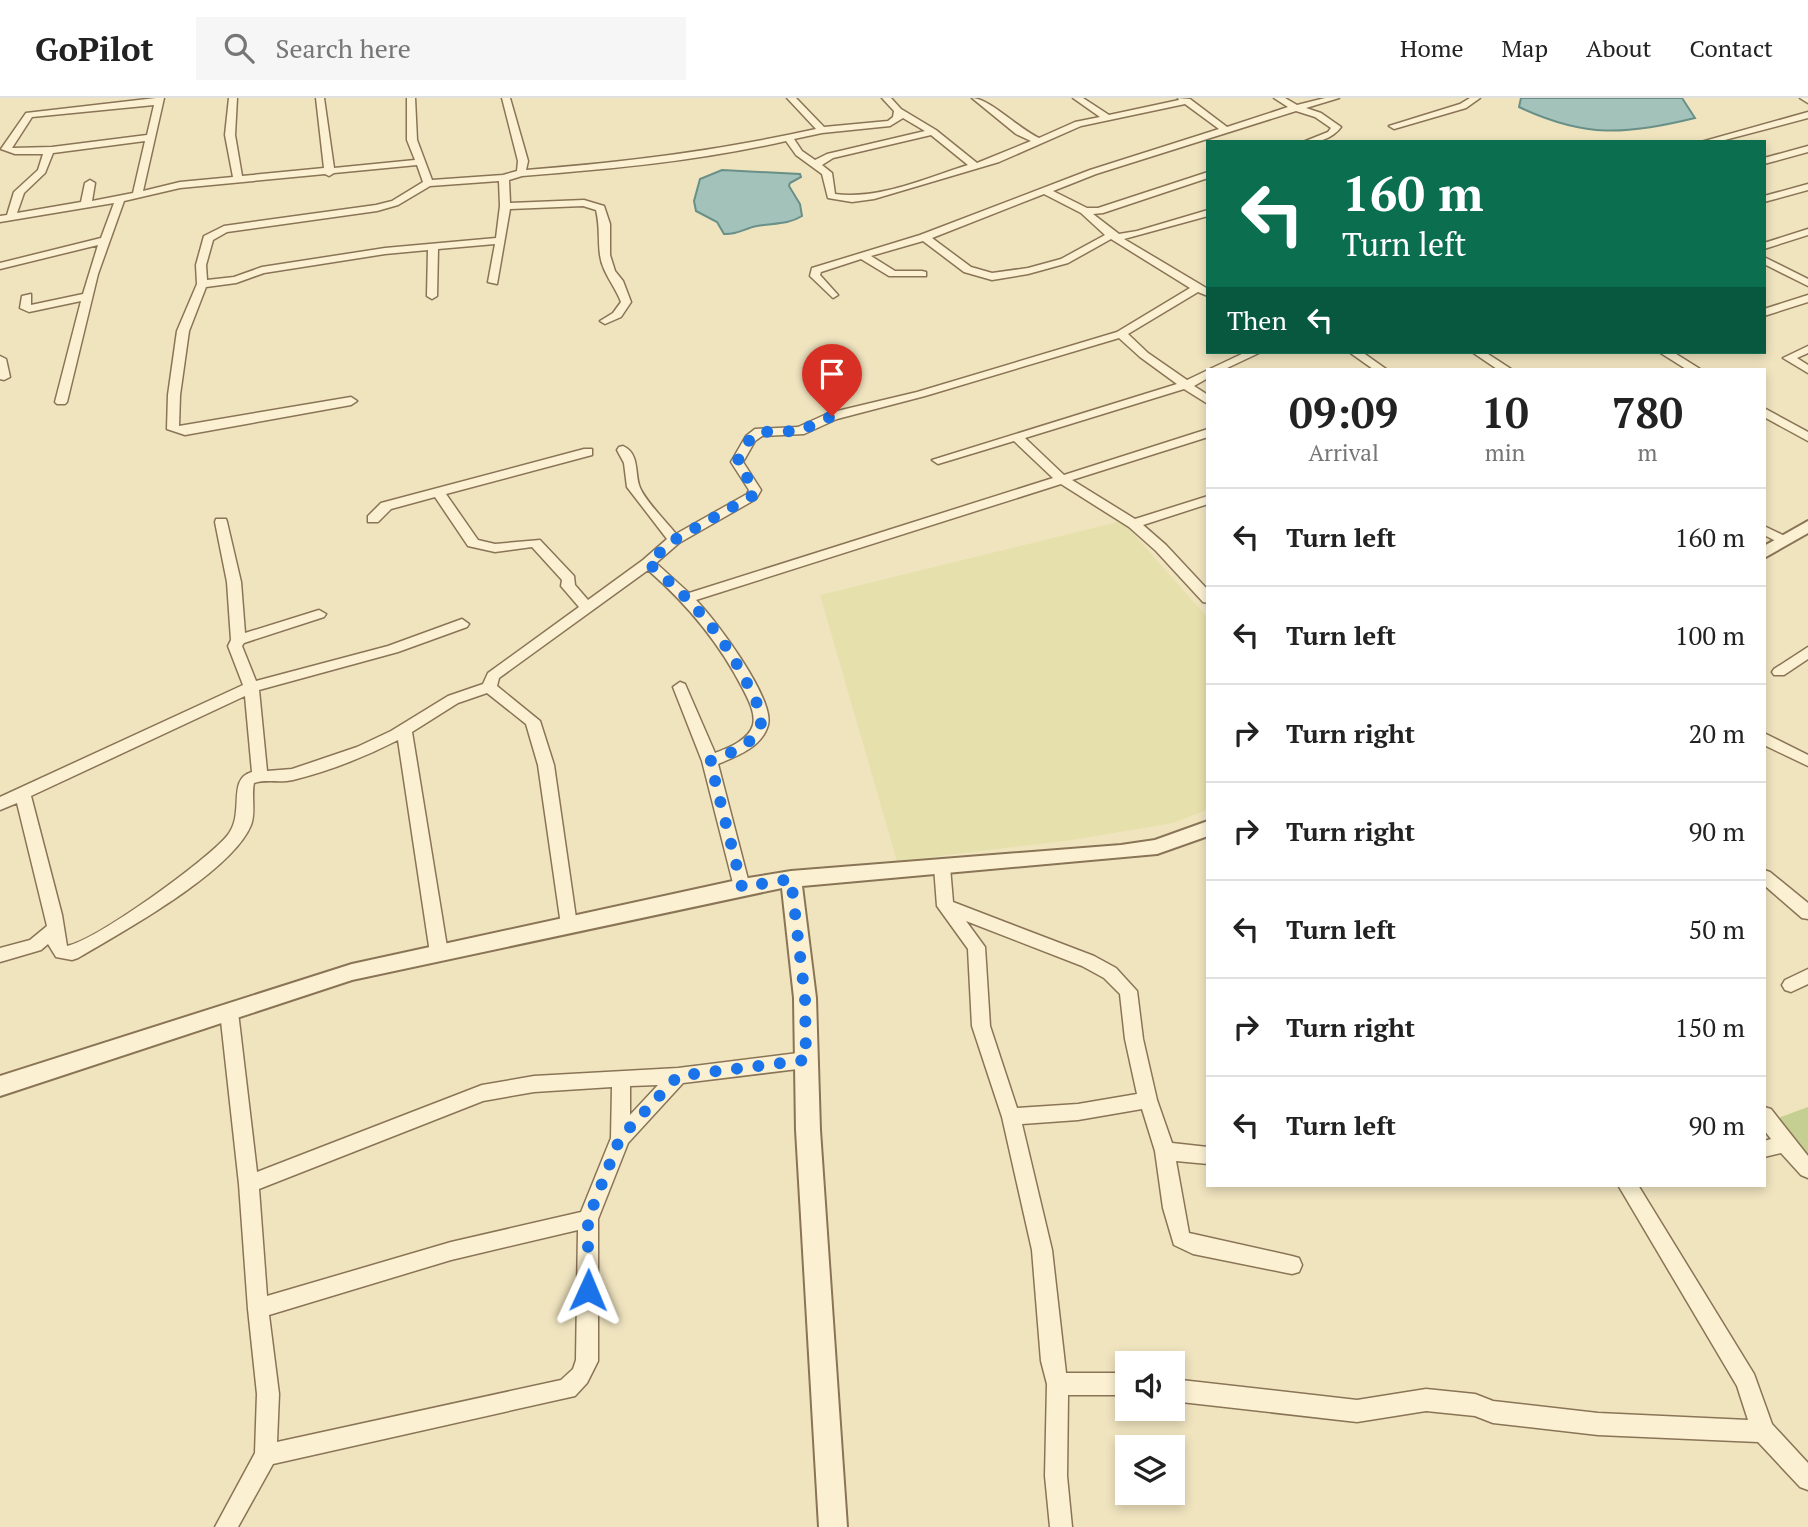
<!DOCTYPE html>
<style>
body{margin:0;font-family:"PT Serif",serif;background:#f6f6f6;color:#222;height:100vh;display:flex;flex-direction:column;font-size:26px;white-space:nowrap}
*{box-sizing:border-box;margin:0}
p{font-size:23px;color:#767676}
.icon{flex:none;width:38px;height:38px;fill:none;stroke:currentColor;stroke-width:2;stroke-linecap:round;stroke-linejoin:round}
.map{position:relative;flex:1;overflow:hidden}
.panel{position:absolute;left:1206px;top:270px;width:560px;height:819px;display:flex;flex-direction:column;background:#fff;border-radius:0px;box-shadow:0 4px 10px #0003}
.panel>*{flex:none}
.top-card{position:absolute;left:1206px;top:42px;width:560px;height:214px;border-radius:0px;box-shadow:0 4px 10px #0003;background:#0b6e4f;color:#fff;overflow:hidden}
.tools{position:absolute;left:1115px;top:1253px;display:grid;gap:14px}
.tools a{display:grid;place-items:center;width:70px;height:70px;border-radius:0px;background:#fff;box-shadow:0 4px 10px #0003;font-size:35px}
.pin{position:absolute;display:grid;place-items:center;width:60px;height:60px;color:#fff;margin:-72px -30px;border-radius:50% 50% 50% 0;rotate:-45deg;box-shadow:0 0 7px #0007}
.pin .icon{rotate:45deg}
.me{position:absolute;width:77px;margin:-38px;rotate:1deg;stroke-linejoin:round;filter:drop-shadow(0 0 5px #0008)}
.turn{display:flex;align-items:center;gap:24px;height:147px;padding:0 21px;font-size:32px}
.turn .icon{width:91px;height:91px;stroke-width:2.5}
.turn b{display:block;font-size:49px;line-height:60px}
.then{display:flex;align-items:center;height:66px;padding:0 21px;background:#0003;gap:14px;font-size:26px}
.eta{display:flex;justify-content:space-evenly;align-items:center;height:119px;text-align:center}
.eta b{font-size:42px;font-weight:800;line-height:49px}
ul{padding:0;list-style:none}
li{display:flex;align-items:center;gap:21px;height:98px;padding:0 21px;border-top:2px solid #e0e0e0}
li div{flex:1}
li b{display:block;font-size:26px}
li em{font-style:normal}
header{display:flex;align-items:center;gap:42px;box-sizing:border-box;height:98px;padding:0 35px;background:#fff;border-bottom:2px solid #e0e0e0}
header strong{font-size:33px}
nav{display:flex;gap:38px;margin-inline-start:auto;font-size:24px}
.search{width:490px;height:63px;background:#f6f6f6;display:flex;align-items:center;gap:18px;box-sizing:border-box;padding:0 24px;border-radius:0px;color:#767676;font-size:26px}
.map>svg:first-child{display:block}
</style>
<header>
<strong>GoPilot</strong>
<div class="search"><svg class="icon" aria-label="search" viewBox="0 0 24 24"><circle cx="10" cy="10" r="6"/><path d="M15 15l6 6"/></svg>Search here</div>
<nav><a>Home</a><a>Map</a><a>About</a><a>Contact</a></nav>
</header>
<div class="map">
<svg width="1808" height="1429" viewBox="0 0 1808 1429">
<rect width="100%" height="100%" fill="#f0e4bf"/>
<polygon fill="#e6e0ac" points="1122,423 1207,519 1207,712 1173,725 1072,742 897,763 820,497"/>
<polygon fill="#c5cf92" points="1808,1009 1808,1060 1775,1021"/>
<g fill="#a2c2ba" stroke="#699088" stroke-width="2">
<path d="M1521 0H1682L1695 20C1626 37 1585 40 1519 9Z"/>
<path d="M722 72 800 76 801 79 790 85 789 88 800 106 802 118C788 127 772 125 757 128 745 130 738 137 724 136L717 124 696 113 694 103 700 81Z"/>
</g>
<g fill="none" stroke-linecap="round" stroke-linejoin="round">
<g stroke="#8a7456" stroke-width="3">
<g id="minor">
<path d="M156 0H164L143 93 180 84 233 79 225 37 229 0H237L235 37 242 78 324 70 316 0H324L334 70 415 62 407 42V0H415L417 42 432 82 503 77 517 73 518 63 502 0H510L528 63 526 72C627 64 717 53 816 31L787 0H796L824 29 888 23 893 19 894 13 882 0H891L901 11 936 32 977 65 1031 43 1016 36 972 0C989 0 1019 31 1039 40L1075 24 1100 19 1073 0H1083L1109 17 1179 2 1178 0 1190 1 1227 29 1288 9 1274 0H1285L1297 7 1325 0H1339L1306 10 1321 15 1341 29C1331 42 1318 44 1303 44L1328 34 1331 30 1315 19 1296 13 1096 76 1053 93 1087 110H1098L1208 74V80L1103 115 1093 116 1119 136 1137 133 1208 112V118L1124 141 1208 191V198L1198 194 1128 236 1148 255 1187 282 1208 272V280L1194 288 1208 297V306L1184 291 1025 340 1064 377 1208 331V339L1072 382 1135 421 1208 398V406L1143 427 1166 447 1208 492V505L1203 504 1156 453 1129 429 1061 386 696 502C715 521 775 601 768 627 762 649 737 658 718 666L750 789 748 793H736L734 789 702 663 673 589 680 584 685 586 715 655C728 650 749 642 753 627 756 615 748 601 743 591 719 544 687 506 648 472L499 580 497 588 540 623 554 667 577 827 575 832H563L561 827 538 667 526 626 487 595 458 605 412 634 448 855 445 860 439 862 433 860 430 855 398 642C365 659 329 673 293 682 280 685 266 681 254 685 251 698 256 714 251 727 232 774 122 834 78 860L72 862 56 859 48 846 41 852 0 864V850L30 842 47 828 17 705 0 712V699L243 587 228 548 231 542 227 484 215 424 216 421H226L227 424 241 484 245 535 319 512 326 516 324 519 244 545 242 548 256 583 388 548 462 521 469 526 467 529 398 554 259 592 267 673 292 671 357 649 391 633 448 598 483 586 488 575 579 509 561 488 562 482 532 449 495 454 468 448 435 399 391 411 378 424H368V418L381 405 584 351H592V357L446 396 478 442 495 446 540 442 574 478 575 487 588 502 643 462 667 441 627 389 624 365 617 352 619 349 623 348C639 355 635 374 639 387 643 401 666 423 676 436L747 396 749 392 731 364 746 338 755 331 798 329 829 315 917 294 1117 234 1190 190 1111 141 1068 165 1028 176 992 182 964 174 923 143 871 158 895 173H922L926 174V178H889L861 161 821 174 820 177 838 197 833 200 810 178 812 170 920 137 1090 72 1219 31 1185 6 1081 28 999 64 874 101 852 104 828 100 822 76 796 57 786 43C699 63 611 71 522 78L509 82 510 105 584 102 604 108 610 126V157L615 173 623 183 631 204 621 219 605 226 600 223 613 215 621 204C615 188 602 174 600 157 598 141 600 128 596 112L583 108 510 111 497 186 488 184 495 146 438 151 437 198 432 201 427 198 428 152 385 156 264 175 236 185 206 189 189 233 180 297 179 328 351 299 357 303 351 307 185 337 167 331 168 297 177 233 197 186 196 167 204 138 224 128 376 107 392 103 423 84 417 67 334 75 329 78 325 76 180 90 124 103 98 176 67 304 65 306H57L55 304 81 203 29 214 20 210 22 198 31 196V207L83 196 98 147 0 171V165L101 140 114 105 0 124V118L7 117 14 94 38 72 43 56H15L1 51 26 15ZM154 7 147 37 52 49 12 50 32 19ZM903 20 925 33 827 56 815 62 802 53 794 41 822 35 890 28ZM931 37 968 67C926 80 879 102 835 96L832 75 822 67 833 60ZM145 43 133 95 92 103 95 85 90 82 85 85 81 104 17 115 24 95 45 75 53 55ZM499 83 500 108 496 140 385 150 262 169 234 179 207 182 206 167 213 142 227 134 377 113 398 107 430 88ZM1044 96 1081 115 1105 137 1061 161 1028 170 992 175 971 169 932 140ZM1119 240 1140 259 1177 286 932 362 938 366 1014 343 1053 380 689 495 656 465 679 445 756 401 761 392 743 364 755 343 762 338 804 336 837 321 925 298ZM245 598 252 674C226 681 246 716 227 738 206 763 97 842 67 848L62 817 31 698Z"/>
<polygon points="1470,0 1480,0 1466,10 1394,31 1389,28 1460,6"/>
<polygon points="1800,0 1808,0 1808,5"/>
<polygon points="1808,14 1808,20 1717,44 1701,44"/>
<polygon points="1808,48 1808,54 1764,66 1764,60"/>
<polygon points="1808,86 1808,92 1764,104 1764,98"/>
<polygon points="1808,131 1808,137 1764,151 1764,145"/>
<polygon points="1764,159 1808,181 1808,188 1764,166"/>
<polygon points="1808,197 1808,204 1764,218 1764,211"/>
<polygon points="1808,248 1808,255 1797,260 1808,267 1808,275 1783,260"/>
<polygon points="1246,254 1261,254 1225,271 1210,271"/>
<polygon points="1349,254 1362,254 1386,271 1373,271"/>
<polygon points="1472,254 1485,254 1511,271 1497,271"/>
<polygon points="1659,254 1673,254 1700,271 1686,271"/>
<polygon points="0,258 6,261 10,279 4,282 0,281"/>
<polygon points="1764,310 1808,334 1808,343 1764,319"/>
<polygon points="1764,428 1789,440 1791,443 1784,447 1764,437"/>
<polygon points="1808,549 1808,561 1784,577 1774,577 1772,574 1774,571"/>
<polygon points="1764,635 1808,657 1808,668 1764,647"/>
<path d="M942 763 948 765 950 769 953 804 1094 858 1116 870 1137 893 1143 941 1157 1002 1172 1045 1208 1049V1066L1176 1063 1189 1135 1292 1158 1299 1160 1302 1167 1299 1174 1292 1176 1193 1156 1174 1147 1163 1110 1155 1053 1142 1011 1078 1022 1022 1026 1052 1152 1066 1275H1127V1297H1068L1067 1378 1072 1429H1050L1045 1378 1047 1286 1041 1263 1032 1152 1002 1019 972 928 968 851 937 808 934 769 936 765ZM966 823 1082 868 1104 880 1120 896 1125 941 1137 996 1078 1006 1017 1010 990 928 985 849Z"/>
<polygon points="1764,772 1770,774 1808,805 1808,821 1802,820 1764,787"/>
<polygon points="1808,871 1808,886 1791,894 1785,892 1782,887 1785,882"/>
<path d="M229 907 235 909 238 914 257 1074 482 987 534 978 678 970 806 954 812 957 815 962 812 967 806 970 683 985 628 1045 598 1121V1263L587 1285 575 1298 273 1366 238 1429H215L255 1355 257 1296 248 1211 239 1086 220 914 223 909ZM658 987 630 1017V988ZM612 989 611 1040 581 1114 451 1144 267 1198 259 1091 483 1003 534 994ZM578 1132 576 1262 573 1271 561 1282 277 1344 279 1296 269 1217 451 1162Z"/>
<polygon points="1764,1009 1771,1011 1808,1058 1808,1080 1801,1077 1781,1055 1764,1059 1764,1043 1771,1041 1764,1032"/>
<polygon points="1618,1087 1638,1087 1754,1276 1772,1326 1808,1365 1808,1392 1800,1389 1758,1344 1598,1337 1493,1325 1475,1318 1426,1313 1357,1324 1172,1303 1172,1281 1357,1302 1426,1291 1475,1296 1493,1303 1598,1315 1748,1322 1737,1288"/>
</g>
</g>
<g stroke="#8a7456" stroke-width="4">
<g id="tertiary">
<polygon points="1808,423 1808,435 1764,460 1764,448"/>
<polygon points="1208,723 1208,738 1157,756 802,788 816,900 820,1032 847,1429 819,1429 796,1032 794,900 782,790 352,882 0,998 0,978 352,866 742,781 791,773 1121,747 1155,742"/>
</g>
</g>
<use href="#minor" fill="#fbf1d2" fill-rule="evenodd"/>
<use href="#tertiary" fill="#fbf1d2" fill-rule="evenodd"/>
</g>
<g fill="none" stroke-linecap="round" stroke-linejoin="round">
<path stroke="#1a73e8" stroke-width="12" stroke-dasharray="0 21.6" d="M588 1192V1121L620 1040 678 978 806 962 805 900 791 781 742 789 710 663C728 656 750 649 759 631 765 619 757 606 752 595 724 537 696 506 648 465L674 442 752 398 755 392 737 364 750 341 759 334 800 333 832 318"/>
</g>
</svg>
<div class="tools">
<a><svg class="icon" aria-label="sound" viewBox="0 0 24 24"><path d="M4 9h4l5-4v14l-5-4H4zM17 9q2 3 0 6"/></svg></a>
<a><svg class="icon" aria-label="layers" viewBox="0 0 24 24"><path d="M12 4l9 5-9 5-9-5zM3 14l9 5 9-5"/></svg></a>
</div>
<div class="pin" style="left:832px;top:318px;background:#d93025"><svg class="icon" aria-label="arrive" viewBox="0 0 24 24"><path d="M6 21V4h12l-3 4 3 4H6"/></svg></div>
<svg class="me" style="left:588px;top:1192px" viewBox="-20 -20 40 40"><path d="M0-17L14 15 0 8-14 15z" fill="#1a73e8" stroke="#fff" stroke-width="4"/></svg>
<div class="top-card">
<div class="turn"><svg class="icon" aria-label="left" viewBox="0 0 24 24"><path d="M17 20v-9H6M10 6l-5 5 5 5"/></svg><div><b>160 m</b>Turn left</div></div>
<div class="then">Then<svg class="icon" aria-label="left" viewBox="0 0 24 24"><path d="M17 20v-9H6M10 6l-5 5 5 5"/></svg></div>
</div>
<section class="panel">
<div class="eta">
<div><b>09:09</b><p>Arrival</p></div>
<div><b>10</b><p>min</p></div>
<div><b>780</b><p>m</p></div>
</div>
<ul>
<li><svg class="icon" aria-label="left" viewBox="0 0 24 24"><path d="M17 20v-9H6M10 6l-5 5 5 5"/></svg><div><b>Turn left</b></div><em>160 m</em></li>
<li><svg class="icon" aria-label="left" viewBox="0 0 24 24"><path d="M17 20v-9H6M10 6l-5 5 5 5"/></svg><div><b>Turn left</b></div><em>100 m</em></li>
<li><svg class="icon" aria-label="right" viewBox="0 0 24 24"><path d="M7 20v-9h11M14 6l5 5-5 5"/></svg><div><b>Turn right</b></div><em>20 m</em></li>
<li><svg class="icon" aria-label="right" viewBox="0 0 24 24"><path d="M7 20v-9h11M14 6l5 5-5 5"/></svg><div><b>Turn right</b></div><em>90 m</em></li>
<li><svg class="icon" aria-label="left" viewBox="0 0 24 24"><path d="M17 20v-9H6M10 6l-5 5 5 5"/></svg><div><b>Turn left</b></div><em>50 m</em></li>
<li><svg class="icon" aria-label="right" viewBox="0 0 24 24"><path d="M7 20v-9h11M14 6l5 5-5 5"/></svg><div><b>Turn right</b></div><em>150 m</em></li>
<li><svg class="icon" aria-label="left" viewBox="0 0 24 24"><path d="M17 20v-9H6M10 6l-5 5 5 5"/></svg><div><b>Turn left</b></div><em>90 m</em></li>
</ul>
</section>
</div>
